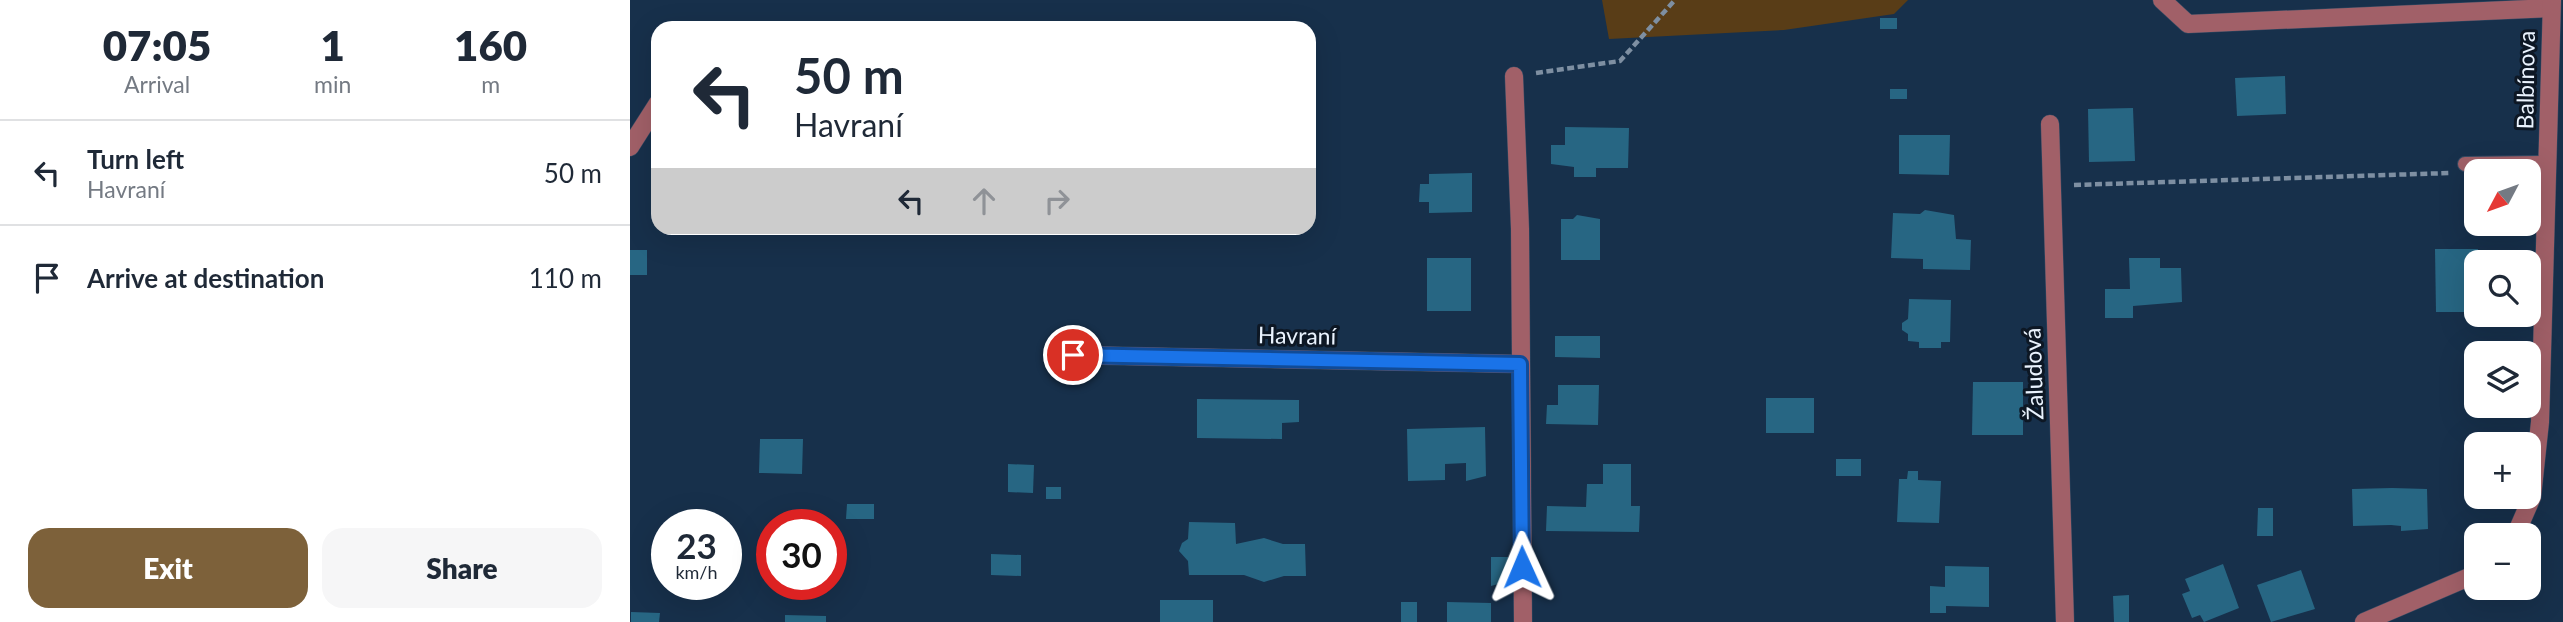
<!DOCTYPE html>
<meta charset="utf-8">
<style>
body{margin:0;font-family:Lato,sans-serif;background:#f6f6f7;color:#1f2937;height:100vh;display:flex;flex-direction:column;font-size:26px;white-space:nowrap}
*{box-sizing:border-box;margin:0}
p{font-size:23px;color:#747a83}
.icon{flex:none;width:38px;height:38px;fill:none;stroke:currentColor;stroke-width:2;stroke-linecap:round;stroke-linejoin:round}
.map{position:relative;flex:1;overflow:hidden}
.details{display:flex;flex-direction:column;background:#fff;width:630px}
.details>*{flex:none}
.top-card{position:absolute;left:21px;top:21px;width:665px;height:214px;border-radius:21px;box-shadow:0 7px 28px #0002;background:#fff;color:#1f2937;overflow:hidden}
.needle{width:46px;rotate:229deg}
.buttons{position:absolute;left:1834px;top:159px;display:grid;gap:14px}
.buttons a{display:grid;place-items:center;width:77px;height:77px;border-radius:14px;background:#fff;box-shadow:0 7px 28px #0002;font-size:35px}
.speed{position:absolute;left:21px;top:509px;display:flex;gap:14px;font-size:35px;font-weight:700;text-align:center}
.speed>*{display:grid;place-content:center;width:91px;height:91px;border-radius:50%;background:#fff;box-shadow:0 7px 28px #0002;line-height:1}
.speed small{font-size:18px;font-weight:400}
.speed .limit{border:10px solid #d22;background:#fff;color:#111}
.pin{position:absolute;display:grid;place-items:center;width:60px;height:60px;color:#fff;margin:-30px;border:4px solid #fff;border-radius:50%;box-shadow:0 2px 7px #0007}
.me{position:absolute;width:77px;margin:-38px;rotate:359deg;stroke-linejoin:round;filter:drop-shadow(0 0 5px #0008)}
.turn{display:flex;align-items:center;gap:24px;height:147px;padding:0 28px;font-size:32px}
.turn .icon{width:91px;height:91px;stroke-width:2.5}
.turn b{display:block;font-size:49px;line-height:60px}
.lanes{display:flex;align-items:center;height:66px;padding:0 28px;background:#0003;justify-content:center;gap:35px;direction:ltr}
.lanes .off{opacity:.35}
.eta{display:flex;justify-content:space-evenly;align-items:center;height:119px;text-align:center}
.eta b{font-size:42px;font-weight:800;line-height:49px}
.primary-button{display:flex;gap:14px;margin-top:auto;padding:14px 28px}
.primary-button a{flex:1;height:80px;border-radius:21px;background:#7d613a;color:#fff;font-size:28px;font-weight:800;line-height:80px;text-align:center}
.primary-button a+a{background:#f6f6f7;color:#1f2937}
ul{padding:0;list-style:none}
li{display:flex;align-items:center;gap:21px;height:105px;padding:0 28px;border-top:2px solid #e0e1e3}
li div{flex:1}
li b{display:block;font-size:26px}
li em{font-style:normal}
main{display:flex;flex:1;min-height:0}
.map>svg:first-child{display:block}
</style>
<main>
<section class="details">
<div class="eta">
<div><b>07:05</b><p>Arrival</p></div>
<div><b>1</b><p>min</p></div>
<div><b>160</b><p>m</p></div>
</div>
<ul>
<li><svg class="icon" aria-label="left" viewBox="0 0 24 24"><path d="M17 20v-9H6M10 6l-5 5 5 5"/></svg><div><b>Turn left</b><p>Havraní</p></div><em>50 m</em></li>
<li><svg class="icon" aria-label="arrive" viewBox="0 0 24 24"><path d="M6 21V4h12l-3 4 3 4H6"/></svg><div><b>Arrive at destination</b></div><em>110 m</em></li>
</ul>
<div class="primary-button"><a>Exit</a><a>Share</a></div>
</section>
<div class="map">
<svg width="1933" height="622" viewBox="0 0 1933 622">
<rect width="100%" height="100%" fill="#17304b"/>
<polygon fill="#593d17" points="972,0 1278,0 1264,14 1154,30 979,39"/>
<g fill="#276683">
<rect x="1250" y="18" width="17" height="11"/>
<polygon points="1655,76 1656,114 1607,116 1605,78"/>
<rect x="1260" y="89" width="17" height="10"/>
<polygon points="1503,108 1505,161 1459,162 1458,109"/>
<polygon points="935,127 999,128 998,168 966,168 966,177 944,177 944,167 921,164 921,145 935,145"/>
<polygon points="1269,135 1320,135 1319,175 1269,174"/>
<polygon points="842,173 842,212 799,213 799,202 789,202 790,184 799,184 799,174"/>
<polygon points="1295,210 1324,215 1326,239 1341,240 1340,270 1293,269 1293,259 1261,258 1263,213 1290,214"/>
<polygon points="947,215 970,219 970,260 931,260 931,219 943,219"/>
<polygon points="1805,249 1848,249 1846,312 1806,312"/>
<rect x="0" y="250" width="17" height="25"/>
<rect x="797" y="258" width="44" height="53"/>
<polygon points="1499,258 1530,258 1530,268 1551,268 1552,302 1503,306 1503,318 1475,318 1475,289 1500,289"/>
<polygon points="1279,299 1321,300 1320,342 1311,342 1311,348 1289,348 1289,342 1278,341 1278,334 1272,330 1272,323 1278,319"/>
<polygon points="925,336 970,336 970,358 925,357"/>
<polygon points="1343,382 1393,382 1393,435 1342,435"/>
<polygon points="928,385 969,385 968,425 916,424 917,405 928,405"/>
<rect x="1136" y="398" width="48" height="35"/>
<polygon points="567,399 669,400 669,422 652,423 652,439 567,438"/>
<polygon points="855,427 856,476 836,481 836,463 815,464 815,480 778,481 777,429"/>
<polygon points="130,439 173,439 172,474 129,473"/>
<rect x="1206" y="459" width="25" height="17"/>
<polygon points="378,464 404,465 403,493 378,492"/>
<polygon points="973,464 1001,464 1001,506 1010,506 1009,532 916,531 917,506 956,507 957,484 973,484"/>
<polygon points="1278,471 1288,471 1288,480 1311,481 1309,523 1267,522 1269,479 1277,479"/>
<rect x="416" y="487" width="15" height="12"/>
<polygon points="1762,488 1797,489 1798,529 1771,531 1771,526 1761,525 1723,526 1722,489"/>
<polygon points="217,504 244,504 244,519 216,519"/>
<polygon points="1628,508 1643,508 1643,536 1627,536"/>
<polygon points="159,521 196,522 196,525 159,525"/>
<polygon points="559,522 605,523 606,544 634,538 653,544 675,544 676,576 654,576 634,582 614,575 559,575 558,561 549,551 552,543 558,539"/>
<polygon points="361,554 391,555 391,576 361,575"/>
<polygon points="861,557 878,557 879,581 861,586"/>
<polygon points="1593,564 1609,608 1574,622 1570,615 1562,618 1552,594 1560,591 1555,579"/>
<polygon points="1315,566 1359,567 1359,607 1316,606 1316,613 1300,613 1300,586 1315,587"/>
<polygon points="1671,570 1685,609 1641,622 1627,585"/>
<polygon points="1499,595 1499,622 1484,622 1483,596"/>
<rect x="530" y="600" width="53" height="22"/>
<rect x="771" y="602" width="16" height="20"/>
<polygon points="817,602 861,603 861,622 817,622"/>
<polygon points="1,612 30,613 29,622 1,622"/>
<polygon points="155,615 196,616 196,622 155,622"/>
</g>
<g fill="none" stroke-linecap="round" stroke-linejoin="round">
<g stroke="#354b64" stroke-width="16">
<polyline id="service" points="1835,164 1918,163"/>
</g>
<g stroke="#354b64" stroke-width="19">
<g id="minor">
<polyline points="1532,0 1558,24 1921,8"/>
<polyline points="884,76 890,229 893,622"/>
<polyline points="1420,124 1435,622"/>
<polyline points="0,147 28,103"/>
<polyline points="443,355 890,364"/>
<polyline points="1885,536 1902,497 1910,422 1922,0"/>
<polyline points="1734,622 1846,574"/>
</g>
</g>
<g stroke="#7e8fa2" stroke-width="4.5" stroke-dasharray="7 3.5" stroke-linecap="butt">
<polyline points="906,73 990,61 1045,0"/>
<polyline points="1444,185 1820,173"/>
</g>
<use href="#service" stroke="#a16068" stroke-width="14"/>
<use href="#minor" stroke="#a16068" stroke-width="18"/>
</g>
<g fill="none" stroke-linecap="round" stroke-linejoin="round">
<g stroke="#114b97" stroke-width="18">
<polyline id="route" points="443,355 890,364 892,567"/>
</g>
<use href="#route" stroke="#1a73e8" stroke-width="12"/>
</g>
<g text-anchor="middle" dominant-baseline="central" stroke-width="6" stroke-linejoin="round" paint-order="stroke">
<g font-size="23" fill="#eaf3fe" stroke="#0d1724">
<text transform="translate(1895 80) rotate(-89)">Balbínova</text>
<text transform="translate(667 335) rotate(1)">Havraní</text>
<text transform="translate(1403 374) rotate(-92)">Žaludová</text>
</g>
</g>
</svg>
<div class="buttons">
<a><svg class="needle" viewBox="-14 -14 28 28"><path d="M0-13l5 13h-10z" fill="#e53935"/><path d="M0 13l5-13h-10z" fill="#747a83"/></svg></a>
<a><svg class="icon" aria-label="search" viewBox="0 0 24 24"><circle cx="10" cy="10" r="6"/><path d="M15 15l6 6"/></svg></a>
<a><svg class="icon" aria-label="layers" viewBox="0 0 24 24"><path d="M12 4l9 5-9 5-9-5zM3 14l9 5 9-5"/></svg></a>
<a>+</a>
<a>−</a>
</div>
<div class="speed"><div>23<small>km/h</small></div><div class="limit">30</div></div>
<div class="pin" style="left:443px;top:355px;background:#d93025"><svg class="icon" aria-label="arrive" viewBox="0 0 24 24"><path d="M6 21V4h12l-3 4 3 4H6"/></svg></div>
<svg class="me" style="left:892px;top:567px" viewBox="-20 -20 40 40"><path d="M0-17L14 15 0 8-14 15z" fill="#1a73e8" stroke="#fff" stroke-width="4"/></svg>
<div class="top-card">
<div class="turn"><svg class="icon" aria-label="left" viewBox="0 0 24 24"><path d="M17 20v-9H6M10 6l-5 5 5 5"/></svg><div><b>50 m</b>Havraní</div></div>
<div class="lanes"><svg class="icon" aria-label="left" viewBox="0 0 24 24"><path d="M17 20v-9H6M10 6l-5 5 5 5"/></svg><svg class="icon off" aria-label="ahead" viewBox="0 0 24 24"><path d="M12 20V5M6 11l6-6 6 6"/></svg><svg class="icon off" aria-label="right" viewBox="0 0 24 24"><path d="M7 20v-9h11M14 6l5 5-5 5"/></svg></div>
</div>
</div>
</main>
